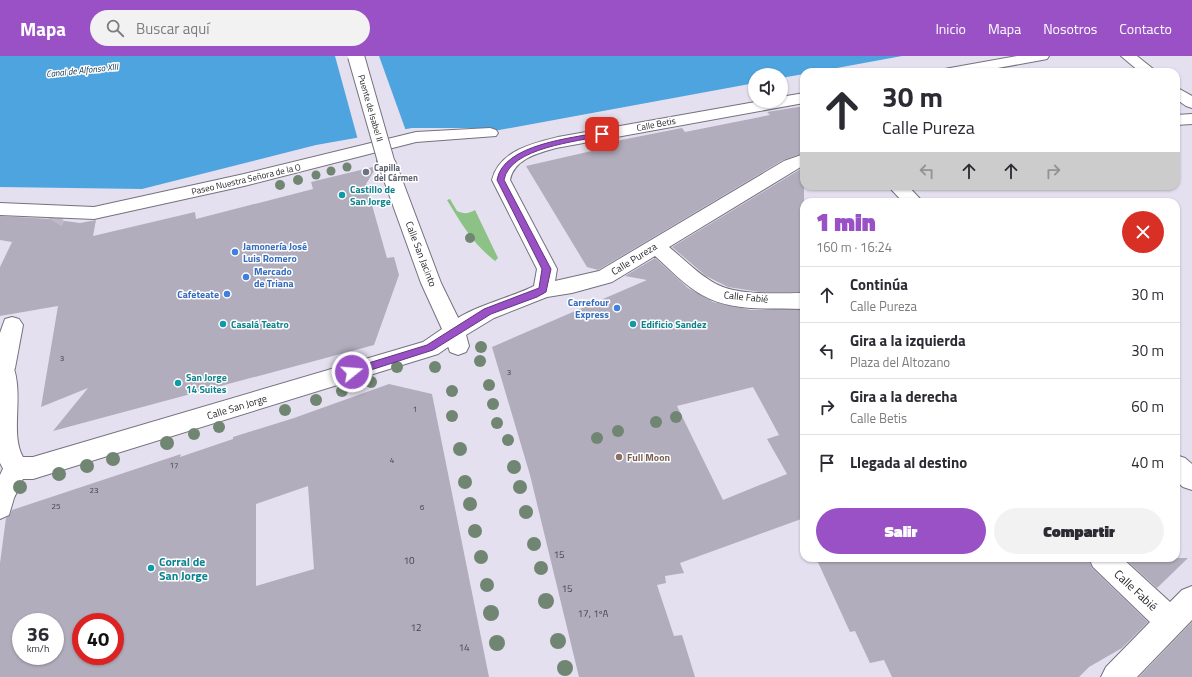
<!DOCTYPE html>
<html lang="es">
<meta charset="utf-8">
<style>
body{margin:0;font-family:"Titillium Web",sans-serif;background:#f2f2f3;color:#2b2b33;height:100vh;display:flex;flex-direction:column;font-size:15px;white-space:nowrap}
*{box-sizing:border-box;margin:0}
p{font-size:13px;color:#7c7c81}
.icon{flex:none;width:22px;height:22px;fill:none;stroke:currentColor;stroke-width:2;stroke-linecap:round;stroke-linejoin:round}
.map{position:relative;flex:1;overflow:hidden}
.sheet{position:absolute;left:800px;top:142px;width:380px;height:364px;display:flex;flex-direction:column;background:#fff;border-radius:12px;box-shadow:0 1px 3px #0004}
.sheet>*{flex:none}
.guide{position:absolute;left:800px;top:12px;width:380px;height:122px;border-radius:12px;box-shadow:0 1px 3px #0004;background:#fff;color:#2b2b33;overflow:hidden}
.buttons{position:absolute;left:748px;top:12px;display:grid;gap:8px}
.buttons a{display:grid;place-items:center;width:40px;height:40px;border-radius:50%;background:#fff;box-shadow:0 1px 3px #0004;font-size:20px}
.speed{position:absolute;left:12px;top:557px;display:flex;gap:8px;font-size:20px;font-weight:700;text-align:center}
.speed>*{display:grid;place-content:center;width:52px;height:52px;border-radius:50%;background:#fff;box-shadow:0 1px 3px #0004;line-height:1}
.speed small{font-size:10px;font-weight:400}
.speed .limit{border:6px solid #d22;background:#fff;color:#111}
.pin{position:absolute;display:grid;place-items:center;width:34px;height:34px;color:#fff;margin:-17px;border-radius:8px;box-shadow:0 2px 6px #0006}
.me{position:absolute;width:44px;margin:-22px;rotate:73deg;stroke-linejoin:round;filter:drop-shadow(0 0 3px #0008)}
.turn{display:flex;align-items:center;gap:14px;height:84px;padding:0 16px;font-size:18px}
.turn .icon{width:52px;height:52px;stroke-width:2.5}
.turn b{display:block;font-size:28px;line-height:34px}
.lanes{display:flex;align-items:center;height:38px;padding:0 16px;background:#0003;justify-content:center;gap:20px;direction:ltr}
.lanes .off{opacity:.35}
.round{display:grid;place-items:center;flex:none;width:42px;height:42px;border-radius:21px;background:#f2f2f3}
.overview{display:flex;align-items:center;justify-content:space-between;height:68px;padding:0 16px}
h1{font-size:24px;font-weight:800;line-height:30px;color:#9951c5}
.button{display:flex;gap:8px;margin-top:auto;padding:8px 16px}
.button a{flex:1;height:46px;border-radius:24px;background:#9951c5;color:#fff;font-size:16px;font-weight:800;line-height:46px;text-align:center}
.button a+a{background:#f2f2f3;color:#2b2b33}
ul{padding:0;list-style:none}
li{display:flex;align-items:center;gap:12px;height:56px;padding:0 16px;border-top:1px solid #e1e1e2}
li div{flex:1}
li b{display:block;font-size:15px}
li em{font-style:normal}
header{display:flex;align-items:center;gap:24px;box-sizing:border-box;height:56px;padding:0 20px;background:#9951c5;color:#fff}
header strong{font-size:19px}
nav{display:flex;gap:22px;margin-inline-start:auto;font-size:14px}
.search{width:280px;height:36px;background:#f2f2f3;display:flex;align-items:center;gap:10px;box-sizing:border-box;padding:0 14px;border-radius:22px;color:#7c7c81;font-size:15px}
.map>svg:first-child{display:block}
</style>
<header>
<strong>Mapa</strong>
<div class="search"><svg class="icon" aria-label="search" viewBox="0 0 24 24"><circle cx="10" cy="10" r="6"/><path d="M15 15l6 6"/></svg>Buscar aquí</div>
<nav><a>Inicio</a><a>Mapa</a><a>Nosotros</a><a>Contacto</a></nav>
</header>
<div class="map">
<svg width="1192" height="621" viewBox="0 0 1192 621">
<rect width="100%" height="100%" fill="#e5e0ef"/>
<path fill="#8cc285" d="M450 143 457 155C464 158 468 158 475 154L498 202 495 205C473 188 461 167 447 144Z"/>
<polygon fill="#4ea4df" points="0,0 902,0 815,16 804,16 804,18 781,22 781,19 755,19 755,27 494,75 492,72 412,72 316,89 142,133 0,131"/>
<polygon fill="#e5e0ef" points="335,0 379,0 406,75 358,84"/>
<g fill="#b2adbc" fill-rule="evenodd">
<polygon points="804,50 804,97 783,104 598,214 587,211 526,110 618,89 616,85 682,72 685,76 770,59 767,56"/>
<polygon points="377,110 366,128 387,202 394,201 399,219 374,289 53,375 88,332 41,351 58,250 0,260 0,211 12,186 0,184 0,160 51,163 80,167 96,164 93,180 195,156 196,163 313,133 311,126"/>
<polygon points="804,111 804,236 760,236 728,231 706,220 672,191"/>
<path d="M655 202 688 232 713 246 751 254H804V462L680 507 684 517 665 520 666 527 657 529 674 580 682 579 695 621H579L530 419 492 291 647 224 625 220ZM753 331 779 379 767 383 787 418 723 444 677 350Z"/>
<path d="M389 328 432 338 489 621H0V507L6 462 10 459 12 454 181 398 180 401 233 383V381L294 362ZM308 430 314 513 256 530V448ZM21 566H55V600H21ZM81 566H115V600H81Z"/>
<polygon points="816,502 1088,502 1092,512 1148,566 1122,592 1089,611 1079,621 892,621 884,604 870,607 855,575 850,576"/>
<polygon points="1124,502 1188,502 1157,532"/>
<polygon points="1192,566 1192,621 1139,621"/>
</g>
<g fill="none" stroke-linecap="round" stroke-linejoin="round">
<polyline stroke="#beb9c7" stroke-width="16" stroke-dasharray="16 8" stroke-linecap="butt" points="55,161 58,156"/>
<polyline stroke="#beb9c7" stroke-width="20" stroke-dasharray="20 10" stroke-linecap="butt" points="53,165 56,160"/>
<g stroke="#75717e" stroke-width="2">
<g id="street">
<polygon points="1017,0 1049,0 1047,3 1042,4 976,16 943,16 945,13 950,12"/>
<polygon points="1121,0 1137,0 1157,16 1140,16"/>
<polygon points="1176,31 1192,40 1192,52 1186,50 1176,43"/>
<path d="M804 37V47L556 92C538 97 514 103 510 124L557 213 555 225 599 215 784 105 804 98V109L669 191C685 204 700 220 718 229 741 240 779 237 804 237V253C771 252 731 256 702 239 684 229 670 213 655 200L612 226 572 237 547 241 494 262 466 279 469 290 466 296 458 299 450 296 443 276C455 254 512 242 534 230L537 213 492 124C499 95 533 87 558 81L761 45H781V41Z"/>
<polygon points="1192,58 1192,68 1176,69 1176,59"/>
<polygon points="490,72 496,74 498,77 496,80 416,86 244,130 94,163 0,159 0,147 94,151 244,118 416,76"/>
<polygon points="888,130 908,130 923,146 903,146"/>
<polygon points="12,261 19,263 23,269 15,312 12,318 4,321 0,320 0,277 5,263"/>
<polygon points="1176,399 1185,402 1192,408 1192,434 1183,431 1176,425"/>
<polygon points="16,401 25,404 28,412 14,442 9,459 0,463 0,419 7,404"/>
<polygon points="1089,502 1122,502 1170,546 1182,534 1192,530 1192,564 1137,621 1101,621 1106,611 1150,566 1093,511"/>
</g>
</g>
<g stroke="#75717e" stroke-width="2">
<path id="secondary" d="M386 100 392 101 395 105 441 227 465 276 461 282 438 298 33 423H16L7 420 0 407V297L8 300C28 330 8 376 23 401H33L423 286 442 273 421 227 377 105 380 101Z"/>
</g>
<use href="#street" fill="#fff" fill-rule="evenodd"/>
<use href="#secondary" fill="#fff" fill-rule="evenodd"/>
<g stroke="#75717e" stroke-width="18" stroke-linecap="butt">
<polyline id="secondary-bridge" points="356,0 386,105"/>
</g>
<use href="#secondary-bridge" stroke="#fff" stroke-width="16"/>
</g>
<g fill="#708672">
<circle cx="347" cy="111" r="4.5"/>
<circle cx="331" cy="115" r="4.5"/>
<circle cx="316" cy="119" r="4.5"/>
<circle cx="298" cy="124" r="5"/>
<circle cx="280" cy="129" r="5"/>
<circle cx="470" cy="182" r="5"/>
<circle cx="481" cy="291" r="6"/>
<circle cx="480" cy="305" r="6"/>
<circle cx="397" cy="311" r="6"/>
<circle cx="435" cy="311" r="6"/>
<circle cx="371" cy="326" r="6"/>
<circle cx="489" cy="329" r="6"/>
<circle cx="342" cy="335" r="6"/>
<circle cx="452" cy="335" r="6"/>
<circle cx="316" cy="344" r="6"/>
<circle cx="493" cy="348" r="6"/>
<circle cx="285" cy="354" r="6"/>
<circle cx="452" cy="360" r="6"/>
<circle cx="676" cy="361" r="6"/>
<circle cx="656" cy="366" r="6"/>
<circle cx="497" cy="367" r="6"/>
<circle cx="219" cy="371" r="6"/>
<circle cx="618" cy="375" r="6"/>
<circle cx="194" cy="378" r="6"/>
<circle cx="597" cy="382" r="6"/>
<circle cx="508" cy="384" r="6"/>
<circle cx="167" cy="387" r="7"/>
<circle cx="460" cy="393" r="7"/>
<circle cx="113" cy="403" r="7"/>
<circle cx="87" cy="410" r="7"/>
<circle cx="514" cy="411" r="7"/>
<circle cx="59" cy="418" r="7"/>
<circle cx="465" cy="426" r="7"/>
<circle cx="20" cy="431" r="7"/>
<circle cx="520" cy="431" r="7"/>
<circle cx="470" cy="448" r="7"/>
<circle cx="526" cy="456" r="7"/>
<circle cx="475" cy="475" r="7"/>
<circle cx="534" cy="488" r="7"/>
<circle cx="481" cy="501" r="7"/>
<circle cx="541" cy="512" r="7"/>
<circle cx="487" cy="529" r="7"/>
<circle cx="546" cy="545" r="8"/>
<circle cx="491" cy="557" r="8"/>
<circle cx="558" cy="585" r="8"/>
<circle cx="497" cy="587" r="8"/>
<circle cx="565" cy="612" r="8"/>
</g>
<path fill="#9951c5" stroke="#633580" d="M602 76 606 78 605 79C578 86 510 91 504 124L551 213 546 236 537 241 491 258 433 294 352 320 349 319V313L427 289 484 253 539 232 542 213 497 124C503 88 573 82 602 76Z"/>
<circle fill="#6b7280" stroke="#fff" stroke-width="1.5" cx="366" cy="116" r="4"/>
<g fill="#0f9aa8" stroke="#fff" stroke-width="1.5">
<circle cx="342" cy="139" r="4"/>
<circle cx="223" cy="268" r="4"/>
<circle cx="633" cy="268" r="4"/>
<circle cx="178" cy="327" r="4"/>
<circle cx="151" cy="512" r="4"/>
</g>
<g fill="#3f7fe0" stroke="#fff" stroke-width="1.5">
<circle cx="235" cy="196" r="4"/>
<circle cx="246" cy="221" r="4"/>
<circle cx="227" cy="238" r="4"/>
<circle cx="617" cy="252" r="4"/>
</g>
<circle fill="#8d6e63" stroke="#fff" stroke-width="1.5" cx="619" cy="401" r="4"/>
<g text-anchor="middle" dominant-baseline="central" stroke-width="3" stroke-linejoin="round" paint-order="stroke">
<g font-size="8" fill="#45424b">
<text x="62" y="302">3</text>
<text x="509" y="316">3</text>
<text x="415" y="353">1</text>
<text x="392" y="404">4</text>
<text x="174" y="409">17</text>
<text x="94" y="434">23</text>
<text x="56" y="450">25</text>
<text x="422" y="451">6</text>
</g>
<g font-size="9" font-style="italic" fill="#0e334b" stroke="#fff">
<text transform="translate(82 14) rotate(-6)">Canal de Alfonso XIII</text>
</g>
<g font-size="9" fill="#211f25" stroke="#fff">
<text transform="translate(371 52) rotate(74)">Puente de Isabel II</text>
<text transform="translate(656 68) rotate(-11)">Calle Betis</text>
<text transform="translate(246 123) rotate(-13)">Paseo Nuestra Señora de la O</text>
</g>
<g font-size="9" font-weight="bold" fill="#5b616d" stroke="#fff" text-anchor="start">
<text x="374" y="111">Capilla<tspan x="374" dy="10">del Cármen</tspan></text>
</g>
<g font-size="10" font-weight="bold" fill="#0d838f" stroke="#fff" text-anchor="start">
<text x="350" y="133">Castillo de<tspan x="350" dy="12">San Jorge</tspan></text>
<text x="231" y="268">Casalá Teatro</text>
<text x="641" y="268">Edificio Sandez</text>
<text x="186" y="321">San Jorge<tspan x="186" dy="12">14 Suites</tspan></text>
</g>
<g font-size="10" font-weight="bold" fill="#366cbe" stroke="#fff" text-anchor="start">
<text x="243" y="190">Jamonería José<tspan x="243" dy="12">Luis Romero</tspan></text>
<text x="254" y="215">Mercado<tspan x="254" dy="12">de Triana</tspan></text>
<text x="219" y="238" text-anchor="end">Cafeteate</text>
<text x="609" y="246" text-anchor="end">Carrefour<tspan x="609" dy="12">Express</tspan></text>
</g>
<g font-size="10" fill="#211f25" stroke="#fff">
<text transform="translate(421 198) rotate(69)">Calle San Jacinto</text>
<text transform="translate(634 203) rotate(-32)">Calle Pureza</text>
<text transform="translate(746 241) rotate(6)">Calle Fabié</text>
<text transform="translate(237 351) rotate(-17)">Calle San Jorge</text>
</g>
<g font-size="10" font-weight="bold" fill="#785e54" stroke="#fff" text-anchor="start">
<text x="627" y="401">Full Moon</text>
</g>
<g font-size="10" fill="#45424b">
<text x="559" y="498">15</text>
<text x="409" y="504">10</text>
<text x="567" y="532">15</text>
<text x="593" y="557">17, 1ºA</text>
<text x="416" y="571">12</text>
<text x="464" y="591">14</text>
</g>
<g font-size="12" font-weight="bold" fill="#0d838f" stroke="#fff" text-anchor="start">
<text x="159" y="505">Corral de<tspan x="159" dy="14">San Jorge</tspan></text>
</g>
<g font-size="12" fill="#211f25" stroke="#fff">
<text transform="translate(1136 534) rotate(43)">Calle Fabié</text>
</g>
</g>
</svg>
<div class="buttons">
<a><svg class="icon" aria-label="sound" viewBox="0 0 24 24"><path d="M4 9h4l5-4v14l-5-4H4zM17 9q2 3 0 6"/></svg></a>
</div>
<div class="speed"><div>36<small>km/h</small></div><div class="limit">40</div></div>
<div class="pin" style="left:602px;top:78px;background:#d93025"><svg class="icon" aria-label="arrive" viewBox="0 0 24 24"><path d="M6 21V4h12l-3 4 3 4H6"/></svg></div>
<svg class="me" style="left:352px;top:316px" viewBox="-20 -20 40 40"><circle r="17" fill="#9951c5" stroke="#fff" stroke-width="3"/><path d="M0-11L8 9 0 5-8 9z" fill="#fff"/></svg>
<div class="guide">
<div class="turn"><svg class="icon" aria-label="ahead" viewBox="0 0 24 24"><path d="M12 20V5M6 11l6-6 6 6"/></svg><div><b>30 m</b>Calle Pureza</div></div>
<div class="lanes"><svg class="icon off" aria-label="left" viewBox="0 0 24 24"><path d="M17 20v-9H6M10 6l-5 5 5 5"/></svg><svg class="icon" aria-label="ahead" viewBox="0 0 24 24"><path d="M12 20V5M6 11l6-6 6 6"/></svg><svg class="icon" aria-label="ahead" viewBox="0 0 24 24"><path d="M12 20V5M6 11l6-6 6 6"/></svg><svg class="icon off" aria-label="right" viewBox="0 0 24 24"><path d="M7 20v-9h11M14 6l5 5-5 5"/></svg></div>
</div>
<section class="sheet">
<div class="overview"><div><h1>1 min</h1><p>160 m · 16:24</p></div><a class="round" style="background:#d93025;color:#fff"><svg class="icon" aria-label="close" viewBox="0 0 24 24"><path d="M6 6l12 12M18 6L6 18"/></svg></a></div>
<ul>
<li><svg class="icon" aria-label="ahead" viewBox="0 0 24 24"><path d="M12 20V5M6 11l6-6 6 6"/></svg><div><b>Continúa</b><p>Calle Pureza</p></div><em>30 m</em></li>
<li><svg class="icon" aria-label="left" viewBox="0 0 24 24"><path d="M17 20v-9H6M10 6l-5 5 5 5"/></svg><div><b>Gira a la izquierda</b><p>Plaza del Altozano</p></div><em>30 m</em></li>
<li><svg class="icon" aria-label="right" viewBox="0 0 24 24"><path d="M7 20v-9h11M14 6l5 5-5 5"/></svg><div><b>Gira a la derecha</b><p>Calle Betis</p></div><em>60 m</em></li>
<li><svg class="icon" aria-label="arrive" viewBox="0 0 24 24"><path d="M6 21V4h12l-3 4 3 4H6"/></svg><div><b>Llegada al destino</b></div><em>40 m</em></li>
</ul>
<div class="button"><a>Salir</a><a>Compartir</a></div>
</section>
</div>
